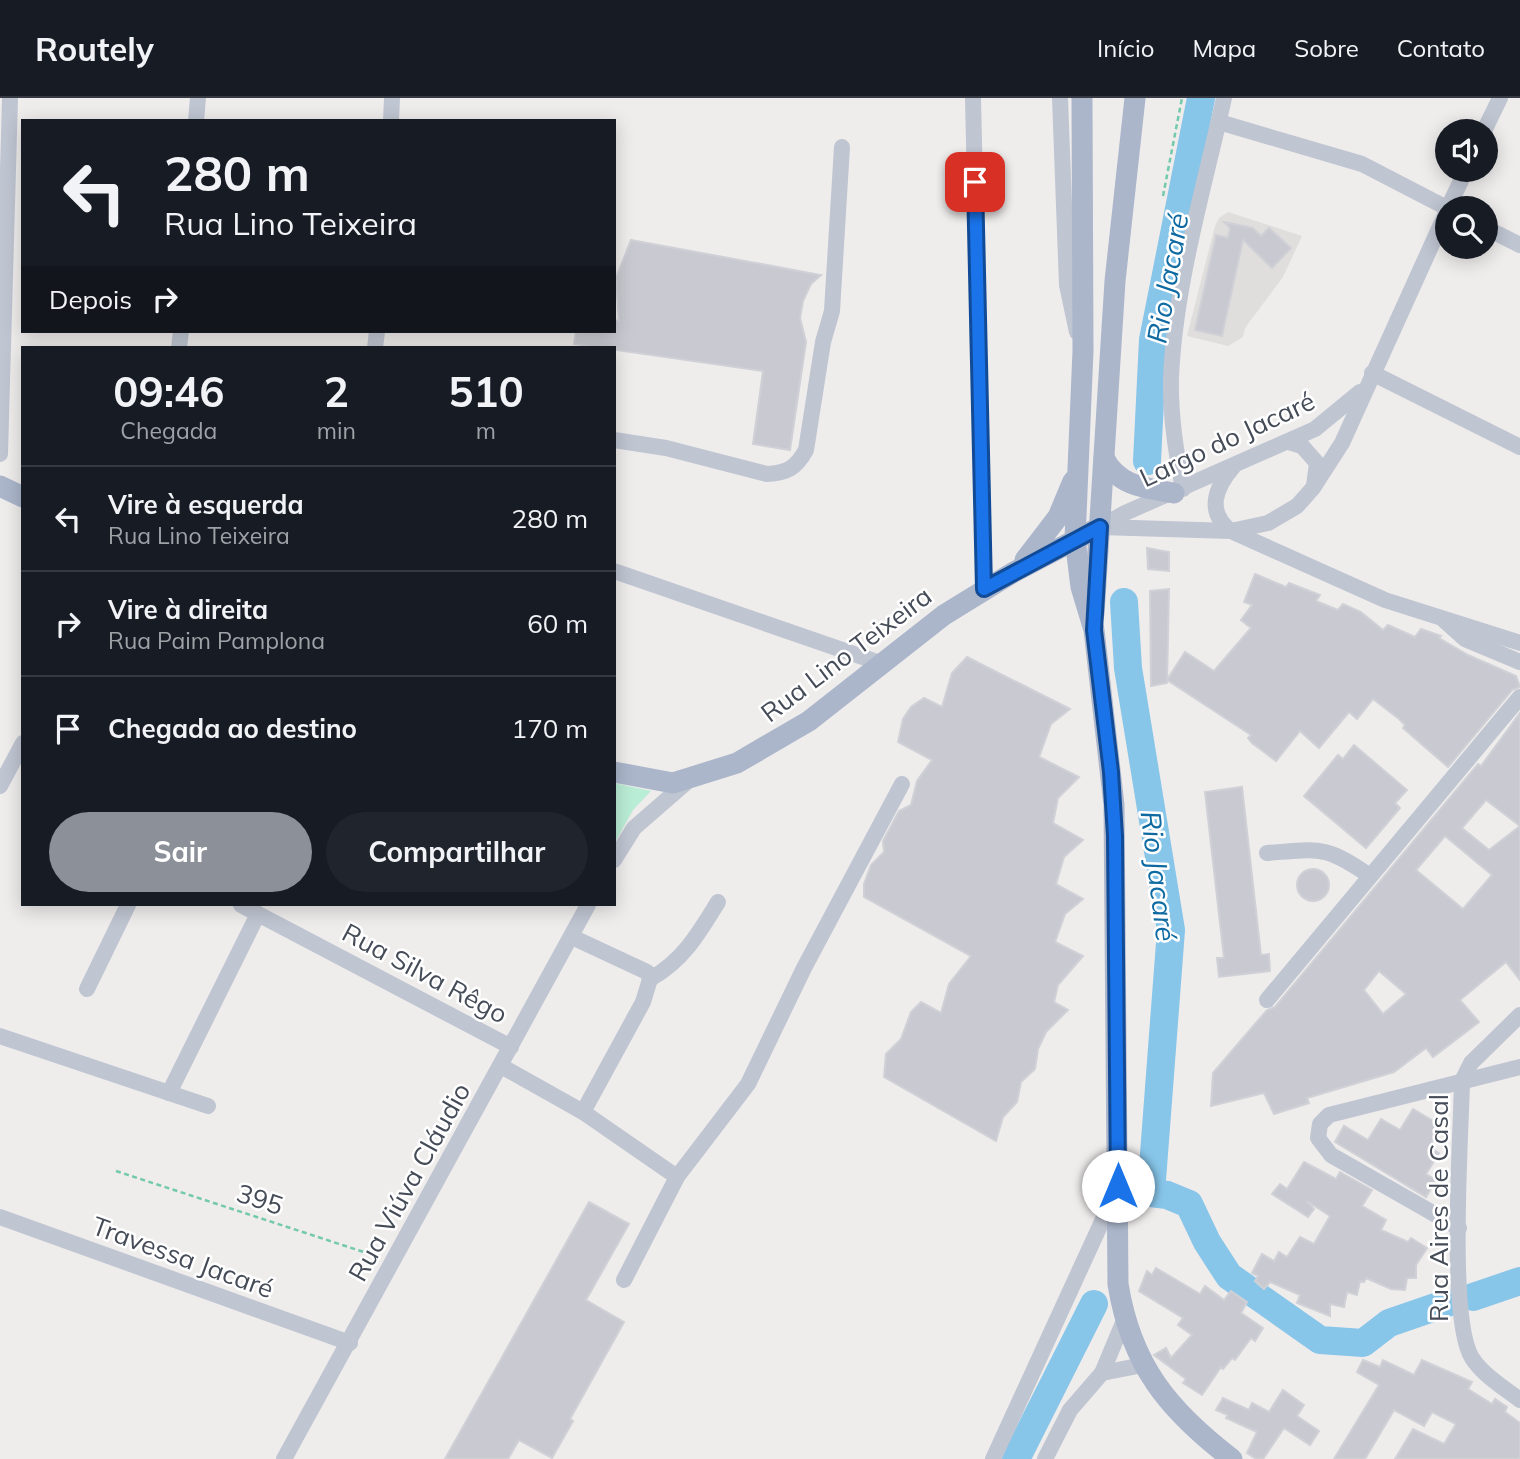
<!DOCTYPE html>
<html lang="pt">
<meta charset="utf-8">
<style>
body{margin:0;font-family:Mulish,sans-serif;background:#20242c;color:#f1f3f6;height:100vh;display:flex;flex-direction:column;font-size:26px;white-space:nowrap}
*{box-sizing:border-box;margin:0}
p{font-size:23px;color:#9ea1a6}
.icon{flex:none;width:38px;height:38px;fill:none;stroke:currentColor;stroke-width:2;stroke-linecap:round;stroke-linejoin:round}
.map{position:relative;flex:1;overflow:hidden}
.drawer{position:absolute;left:21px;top:248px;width:595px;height:560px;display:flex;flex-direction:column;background:#171b24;border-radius:0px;box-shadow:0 4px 18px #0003}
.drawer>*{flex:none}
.top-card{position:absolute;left:21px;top:21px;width:595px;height:214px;border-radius:0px;box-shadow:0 4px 18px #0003;background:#171b24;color:#f1f3f6;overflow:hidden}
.tools{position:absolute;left:1435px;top:21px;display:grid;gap:14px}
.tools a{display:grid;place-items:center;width:63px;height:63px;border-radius:50%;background:#171b24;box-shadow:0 4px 18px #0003;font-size:35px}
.pin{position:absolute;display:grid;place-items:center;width:60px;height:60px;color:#fff;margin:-30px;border-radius:14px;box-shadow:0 4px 10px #0006}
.me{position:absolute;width:77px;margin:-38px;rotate:0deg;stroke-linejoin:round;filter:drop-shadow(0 0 5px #0008)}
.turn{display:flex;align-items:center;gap:24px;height:147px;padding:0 28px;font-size:32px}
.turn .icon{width:91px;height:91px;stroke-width:2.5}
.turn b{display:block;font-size:49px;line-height:60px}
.then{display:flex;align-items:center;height:66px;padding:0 28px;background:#0003;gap:14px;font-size:26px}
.eta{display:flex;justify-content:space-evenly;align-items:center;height:119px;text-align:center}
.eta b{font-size:42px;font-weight:700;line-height:49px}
.cta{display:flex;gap:14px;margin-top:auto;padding:14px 28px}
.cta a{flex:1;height:80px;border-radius:42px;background:#8c9099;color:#fff;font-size:28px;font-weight:700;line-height:80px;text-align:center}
.cta a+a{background:#20242c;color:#f1f3f6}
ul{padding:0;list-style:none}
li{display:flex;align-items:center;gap:21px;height:105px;padding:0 28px;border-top:2px solid #363941}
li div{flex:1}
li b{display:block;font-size:26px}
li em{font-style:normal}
header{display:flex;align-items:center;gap:42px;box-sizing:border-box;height:98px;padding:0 35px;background:#171b24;border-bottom:2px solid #363941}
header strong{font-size:33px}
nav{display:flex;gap:38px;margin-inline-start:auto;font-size:24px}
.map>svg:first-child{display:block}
</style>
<header>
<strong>Routely</strong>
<nav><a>Início</a><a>Mapa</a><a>Sobre</a><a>Contato</a></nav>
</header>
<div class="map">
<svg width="1520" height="1361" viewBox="0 0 1520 1361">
<rect width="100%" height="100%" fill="#efecec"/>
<polygon fill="#e0dddd" points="1228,114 1302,138 1283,179 1245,230 1243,239 1228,248 1187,238 1215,128 1219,120"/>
<polygon fill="#baedd6" points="614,685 651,693 633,712 614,746"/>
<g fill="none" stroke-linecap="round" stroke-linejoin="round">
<g stroke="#87c5e9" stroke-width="28">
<polyline points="1147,363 1153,242 1201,0"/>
<polyline points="1124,504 1128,570 1171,832 1151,1095 1167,1097 1189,1106 1207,1144 1229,1178 1320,1242 1363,1245 1389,1225 1447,1205"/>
<polyline points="1473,1199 1520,1183"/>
<polyline points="1016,1361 1094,1206"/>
</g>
</g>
<g fill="#c9cad1" stroke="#d0d1d7" stroke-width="2" fill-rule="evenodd">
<polygon points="1224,124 1253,130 1261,138 1269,130 1291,150 1272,170 1243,142 1222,238 1195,232 1216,137 1228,140 1230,130"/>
<polygon points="631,142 821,177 811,186 803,203 800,220 806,244 790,352 753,346 763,273 574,246 576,233 614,233 614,222 619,223 616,180"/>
<polygon points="1147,450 1169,454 1169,473 1148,471"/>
<polygon points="1255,476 1286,489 1289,485 1320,497 1316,503 1338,512 1343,506 1361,514 1383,532 1388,527 1415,539 1421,531 1441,538 1439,540 1468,557 1516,578 1520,589 1512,592 1448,669 1403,630 1405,627 1399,621 1373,601 1357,621 1349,614 1319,650 1300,633 1276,663 1252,645 1248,640 1251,637 1167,582 1185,554 1214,573 1251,530 1241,522 1252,507 1244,504"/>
<polygon points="1169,491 1167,585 1151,588 1150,493"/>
<polygon points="967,559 1070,611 1051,626 1039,659 1079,679 1058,700 1053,725 1083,742 1064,759 1056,786 1083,801 1065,816 1055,844 1083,858 1058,887 1054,904 1068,912 1046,934 1038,951 1035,971 1021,984 1017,1004 1003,1019 996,1043 884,979 886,956 901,941 911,914 921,904 941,915 949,886 971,858 864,799 864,786 871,767 884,754 883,743 899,713 911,707 917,683 932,662 898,644 903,621 911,609 924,600 942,609 952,575"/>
<path d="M1520 615V882L1506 864 1460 902 1479 924 1433 959 1426 950 1394 974 1307 1000 1309 1005 1274 1016 1264 995 1211 1008 1213 975 1267 912 1275 909 1478 666 1481 668ZM1486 702 1520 728 1489 752 1462 730ZM1445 738 1492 777 1463 811 1416 772ZM1379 873 1406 896 1383 916 1364 892Z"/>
<polygon points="1354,647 1407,692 1395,705 1400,710 1366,750 1304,698 1338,657 1343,661"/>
<polygon points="1242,689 1261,857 1269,856 1270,873 1219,879 1217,860 1224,860 1205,694"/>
<circle cx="1313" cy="787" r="16"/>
<polygon points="1413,1011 1442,1028 1429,1049 1439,1055 1426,1076 1436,1082 1426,1099 1335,1044 1344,1028 1368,1042 1381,1021 1400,1032"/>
<polygon points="1304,1064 1336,1081 1340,1074 1372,1092 1362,1108 1386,1122 1381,1132 1408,1144 1411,1140 1427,1150 1416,1167 1416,1180 1407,1180 1405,1192 1391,1191 1366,1180 1364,1184 1360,1183 1357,1197 1347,1194 1344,1209 1330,1206 1330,1218 1297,1205 1300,1197 1270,1184 1264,1191 1255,1183 1258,1178 1252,1175 1262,1156 1274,1163 1279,1154 1287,1159 1300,1139 1314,1146 1330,1118 1307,1103 1314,1111 1308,1119 1272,1096 1280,1086 1287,1091"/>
<polygon points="589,1104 629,1126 586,1202 624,1224 570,1321 573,1323 552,1360 519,1342 508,1361 445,1361"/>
<polygon points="1156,1170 1200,1196 1205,1188 1224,1202 1231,1193 1247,1204 1241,1215 1263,1230 1255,1243 1251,1240 1235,1262 1232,1260 1223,1271 1221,1269 1202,1297 1183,1285 1186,1281 1154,1257 1166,1250 1171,1260 1192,1237 1178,1227 1183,1220 1139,1193 1147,1173 1152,1177"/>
<polygon points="1363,1262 1380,1269 1383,1262 1414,1277 1422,1262 1472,1284 1468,1291 1492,1306 1495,1301 1507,1309 1505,1314 1520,1325 1520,1361 1395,1361 1413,1331 1444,1346 1456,1326 1432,1314 1424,1328 1394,1312 1365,1361 1334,1361 1379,1287 1357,1274"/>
<polygon points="1283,1292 1304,1307 1297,1318 1319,1333 1310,1347 1284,1330 1263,1361 1256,1361 1247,1355 1257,1334 1226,1320 1228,1317 1216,1312 1223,1300 1249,1312 1252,1305 1269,1314"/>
</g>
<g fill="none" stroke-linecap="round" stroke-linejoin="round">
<g stroke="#73c9ad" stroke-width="2.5" stroke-dasharray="5 3.5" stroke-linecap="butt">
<polyline points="1163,98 1182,0"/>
<polyline points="116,1073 376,1158"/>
</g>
<g stroke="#bfc5d1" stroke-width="16">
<polyline points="973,0 984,491"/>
<polyline points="1060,0 1067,187 1077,234"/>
<polyline points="196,23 198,0"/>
<polyline points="391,23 392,0"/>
<polyline points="1219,24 1362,66 1447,110"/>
<polyline points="1484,33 1500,0"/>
<polyline points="1448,110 1466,72"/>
<polyline points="1486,130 1520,147"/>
<polyline points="179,250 181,233"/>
<polyline points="375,250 377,233"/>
<polyline points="1372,275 1520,349"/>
<path d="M614 342 666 350 767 376C787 375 796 370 806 352L823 244 832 213 842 49"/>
<polyline points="1289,344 1302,348 1317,365 1314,388"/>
<polyline points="0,356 10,0"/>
<path d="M1233 369C1215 390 1206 414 1231 433L1385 502 1520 545"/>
<path d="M1183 391C1176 354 1170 317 1171 279 1175 187 1204 90 1224 0"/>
<polyline points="1100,429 1231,433 1268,425 1297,408 1313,390 1342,345 1447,113"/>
<polyline points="1100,429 1125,415 1315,331 1360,294"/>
<polyline points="614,473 880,565"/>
<polyline points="1445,523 1465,541 1520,564"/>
<polyline points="0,688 23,645"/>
<path d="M1267 755C1321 751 1325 747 1370 778"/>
<polyline points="614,762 634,730 688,683"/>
<polyline points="241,807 511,949"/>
<path d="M650 881C683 863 699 835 718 804"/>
<polyline points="87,891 128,807"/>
<polyline points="1267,902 1520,599"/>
<path d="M1520 917 1471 965 1462 983C1461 1037 1448 1222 1472 1260 1483 1277 1504 1290 1520 1302"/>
<polyline points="0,938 208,1008"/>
<polyline points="501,968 583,1014 643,904 650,881 647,874 572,839"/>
<polyline points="169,995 258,816"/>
<polyline points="583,1014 677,1079 748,986 804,870 902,686"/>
<polyline points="0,1119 350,1245"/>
<polyline points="1459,1130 1331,1057 1318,1040 1320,1026 1329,1017 1520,969"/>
<polyline points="624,1182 677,1079"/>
<polyline points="1102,1275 1143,1267"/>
<polyline points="284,1361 588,807"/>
<polyline points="993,1361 1116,1093"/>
<polyline points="1045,1361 1070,1312 1102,1275 1125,1220"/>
</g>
<g stroke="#abb6cb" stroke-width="21">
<path d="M1082 0 1083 253 1075 441 1081 489 1094 532 1114 707 1118 1186C1131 1267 1168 1312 1232 1361"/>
<path d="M1104 360C1118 388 1145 390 1174 395"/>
<polyline points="0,388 23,399"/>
<polyline points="1025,462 1058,419 1073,383"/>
<polyline points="1094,516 1115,183 1135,0"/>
<polyline points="614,674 673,685 737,665 809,623 944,517 1014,474 1100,429"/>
</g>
</g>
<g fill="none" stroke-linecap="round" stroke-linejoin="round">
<g stroke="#114b97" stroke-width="18">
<polyline id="route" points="975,84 984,491 1100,429 1094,532 1111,674 1115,738 1118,1088"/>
</g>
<use href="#route" stroke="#1a73e8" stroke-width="12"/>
</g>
<g text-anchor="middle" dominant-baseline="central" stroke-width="5" stroke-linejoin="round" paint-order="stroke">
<g font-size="26" fill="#454c58" stroke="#fff">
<text transform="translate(1227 341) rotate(-25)">Largo do Jacaré</text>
<text transform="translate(846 556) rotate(-37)">Rua Lino Teixeira</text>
<text transform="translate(425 875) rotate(28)">Rua Silva Rêgo</text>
<text transform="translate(409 1084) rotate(-61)">Rua Viúva Cláudio</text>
<text transform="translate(260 1101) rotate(18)">395</text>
<text transform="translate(1438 1110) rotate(-90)">Rua Aires de Casal</text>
<text transform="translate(183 1159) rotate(20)">Travessa Jacaré</text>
</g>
<g font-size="28" font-style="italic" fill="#0f6aa1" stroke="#fff">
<text transform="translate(1167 180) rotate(-80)">Rio Jacaré</text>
<text transform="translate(1159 778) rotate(83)">Rio Jacaré</text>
</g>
</g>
</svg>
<div class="tools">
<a><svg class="icon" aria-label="sound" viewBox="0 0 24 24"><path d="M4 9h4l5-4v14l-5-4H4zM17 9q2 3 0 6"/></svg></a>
<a><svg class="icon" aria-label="search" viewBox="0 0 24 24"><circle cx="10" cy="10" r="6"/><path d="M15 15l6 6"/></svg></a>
</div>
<div class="pin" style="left:975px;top:84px;background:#d93025"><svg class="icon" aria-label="arrive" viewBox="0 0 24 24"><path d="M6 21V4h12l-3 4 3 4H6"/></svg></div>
<svg class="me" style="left:1118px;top:1088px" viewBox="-20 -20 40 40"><circle r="19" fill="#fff"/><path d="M0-13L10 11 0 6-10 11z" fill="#1a73e8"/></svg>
<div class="top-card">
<div class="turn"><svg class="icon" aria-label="left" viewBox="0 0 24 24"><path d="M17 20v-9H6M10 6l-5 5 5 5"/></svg><div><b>280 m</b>Rua Lino Teixeira</div></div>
<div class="then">Depois<svg class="icon" aria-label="right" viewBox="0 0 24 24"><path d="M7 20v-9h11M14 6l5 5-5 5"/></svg></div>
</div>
<section class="drawer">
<div class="eta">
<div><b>09:46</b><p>Chegada</p></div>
<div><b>2</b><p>min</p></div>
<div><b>510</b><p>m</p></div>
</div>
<ul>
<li><svg class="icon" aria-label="left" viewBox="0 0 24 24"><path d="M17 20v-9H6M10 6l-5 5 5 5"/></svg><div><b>Vire à esquerda</b><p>Rua Lino Teixeira</p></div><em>280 m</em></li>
<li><svg class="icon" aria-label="right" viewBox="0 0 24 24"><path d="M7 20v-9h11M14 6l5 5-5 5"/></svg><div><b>Vire à direita</b><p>Rua Paim Pamplona</p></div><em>60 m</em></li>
<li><svg class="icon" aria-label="arrive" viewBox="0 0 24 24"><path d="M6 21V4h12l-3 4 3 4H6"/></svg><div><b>Chegada ao destino</b></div><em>170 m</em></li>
</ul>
<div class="cta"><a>Sair</a><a>Compartilhar</a></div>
</section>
</div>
